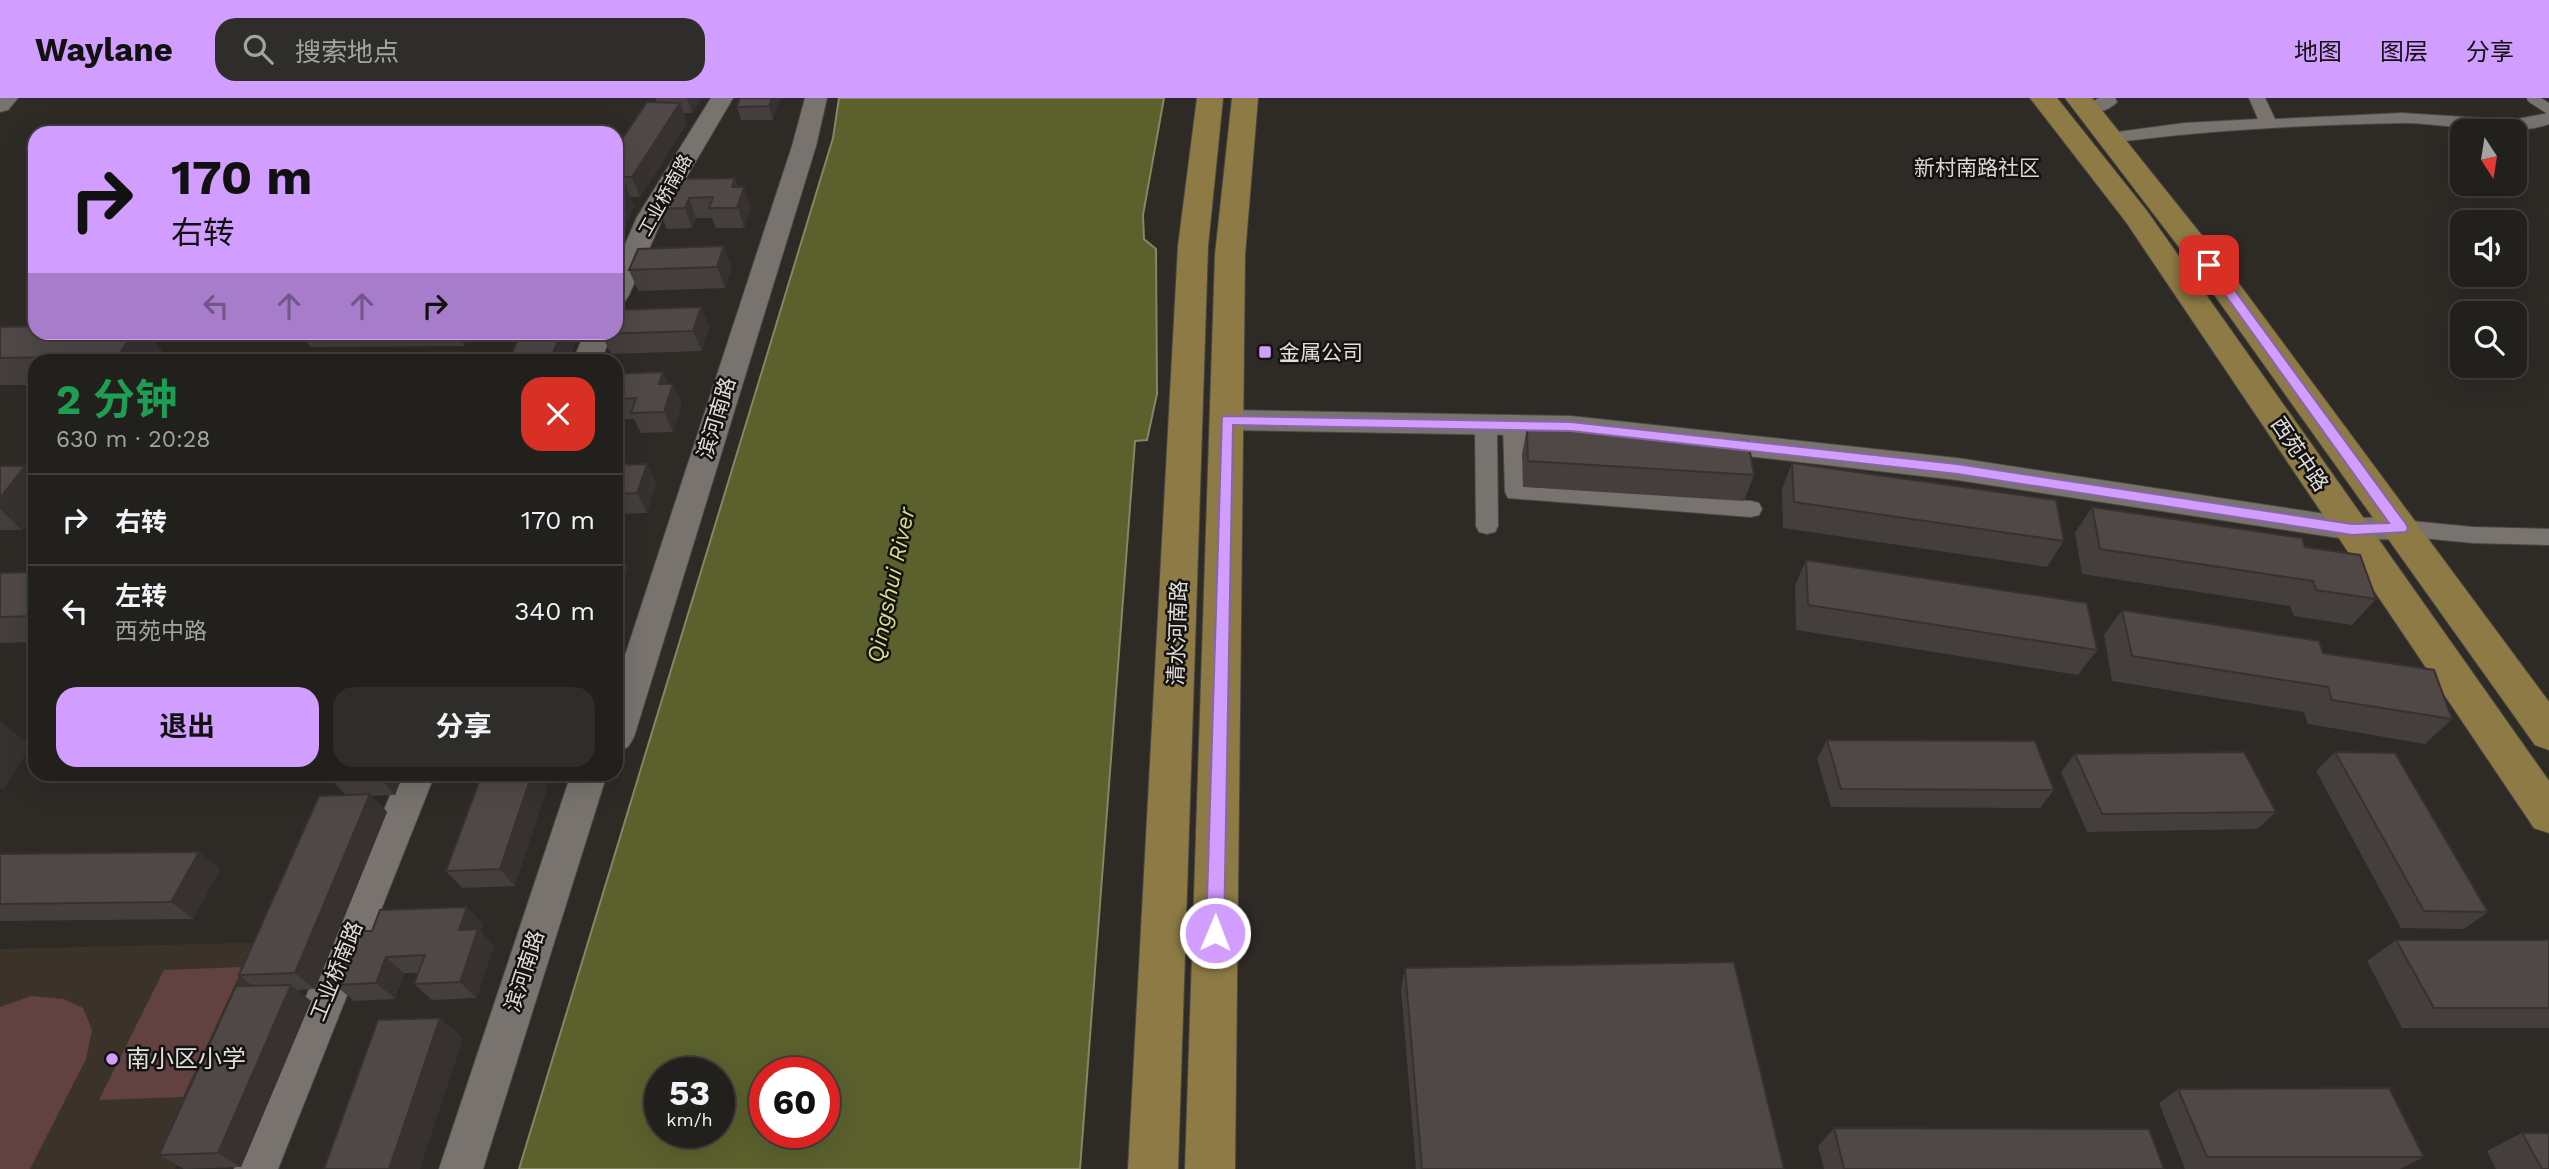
<!DOCTYPE html>
<html lang="zh">
<meta charset="utf-8">
<style>
body{margin:0;font-family:"Work Sans","Noto Sans SC",sans-serif;background:#2e2d29;color:#f1f3f6;height:100vh;display:flex;flex-direction:column;font-size:26px;white-space:nowrap}
*{box-sizing:border-box;margin:0}
p{font-size:23px;color:#a2a3a3}
.icon{flex:none;width:38px;height:38px;fill:none;stroke:currentColor;stroke-width:2;stroke-linecap:round;stroke-linejoin:round}
.map{position:relative;flex:1;overflow:hidden}
.side{position:absolute;left:28px;top:256px;width:595px;height:427px;display:flex;flex-direction:column;background:#22201c;border-radius:21px;box-shadow:0 7px 28px #0002,0 0 0 2px #3f3e3b}
.side>*{flex:none}
.guide{position:absolute;left:28px;top:28px;width:595px;height:214px;border-radius:21px;box-shadow:0 7px 28px #0002,0 0 0 2px #3f3e3b;background:#d19dfe;color:#111;overflow:hidden}
.needle{width:46px;rotate:168deg}
.buttons{position:absolute;left:2450px;top:21px;display:grid;gap:14px}
.buttons a{display:grid;place-items:center;width:77px;height:77px;border-radius:14px;background:#22201c;box-shadow:0 7px 28px #0002,0 0 0 2px #3f3e3b;font-size:35px}
.speed{position:absolute;left:644px;top:959px;display:flex;gap:14px;font-size:35px;font-weight:700;text-align:center}
.speed>*{display:grid;place-content:center;width:91px;height:91px;border-radius:50%;background:#22201c;box-shadow:0 7px 28px #0002,0 0 0 2px #3f3e3b;line-height:1}
.speed small{font-size:18px;font-weight:400}
.speed .limit{border:10px solid #d22;background:#fff;color:#111}
.pin{position:absolute;display:grid;place-items:center;width:60px;height:60px;color:#fff;margin:-30px;border-radius:14px;box-shadow:0 4px 10px #0006}
.me{position:absolute;width:77px;margin:-38px;rotate:1deg;stroke-linejoin:round;filter:drop-shadow(0 0 5px #0008)}
.turn{display:flex;align-items:center;gap:24px;height:147px;padding:0 28px;font-size:32px}
.turn .icon{width:91px;height:91px;stroke-width:2.5}
.turn b{display:block;font-size:49px;line-height:60px}
.lanes{display:flex;align-items:center;height:66px;padding:0 28px;background:#0003;justify-content:center;gap:35px;direction:ltr}
.lanes .off{opacity:.35}
.round{display:grid;place-items:center;flex:none;width:74px;height:74px;border-radius:21px;background:#2e2d29}
.head{display:flex;align-items:center;justify-content:space-between;height:119px;padding:0 28px}
h1{font-size:42px;font-weight:700;line-height:52px;color:#1e9e55}
.button{display:flex;gap:14px;margin-top:auto;padding:14px 28px}
.button a{flex:1;height:80px;border-radius:21px;background:#d19dfe;color:#111;font-size:28px;font-weight:700;line-height:80px;text-align:center}
.button a+a{background:#2e2d29;color:#f1f3f6}
ul{padding:0;list-style:none}
li{display:flex;align-items:center;gap:21px;height:91px;padding:0 28px;border-top:2px solid #3f3e3b}
li div{flex:1}
li b{display:block;font-size:26px}
li em{font-style:normal}
header{display:flex;align-items:center;gap:42px;box-sizing:border-box;height:98px;padding:0 35px;background:#d19dfe;color:#111}
header strong{font-size:33px}
nav{display:flex;gap:38px;margin-inline-start:auto;font-size:24px}
.search{width:490px;height:63px;background:#2e2d29;display:flex;align-items:center;gap:18px;box-sizing:border-box;padding:0 24px;border-radius:21px;color:#a2a3a3;font-size:26px}
.map>svg:first-child{display:block}
</style>
<header>
<strong>Waylane</strong>
<div class="search"><svg class="icon" aria-label="search" viewBox="0 0 24 24"><circle cx="10" cy="10" r="6"/><path d="M15 15l6 6"/></svg>搜索地点</div>
<nav><a>地图</a><a>图层</a><a>分享</a></nav>
</header>
<div class="map">
<svg width="2549" height="1071" viewBox="0 0 2549 1071">
<rect width="100%" height="100%" fill="#2e2a26"/>
<polygon fill="#3b322a" points="278,844 175,1071 0,1071 0,851"/>
<g fill="#624141">
<polygon points="243,869 183,999 99,1002 164,872"/>
<polygon points="31,898 64,901 83,910 92,932 86,961 30,1071 0,1071 0,909"/>
</g>
<path fill="#5b612d" stroke="#838762" stroke-width="2" fill-rule="evenodd" d="M839 0H1164L1143 117 1144 141 1156 151 1157 296 1147 342 1135 343 1080 1071H519L833 40ZM660 975H719V1034H660ZM765 975H824V1034H765Z"/>
<g fill="none" stroke-linecap="round" stroke-linejoin="round">
<g stroke="#4b4744" stroke-width="11">
<polyline id="lane" points="2532,0 2549,11"/>
</g>
<g stroke="#4b4744" stroke-width="2">
<g id="street">
<path d="M2099 0H2115L2117 4C2110 12 2092 18 2081 16L2078 12Z"/>
<path d="M2249 0H2265L2275 21 2402 15 2512 22 2549 15V26C2503 42 2448 24 2399 25 2303 27 2206 32 2110 45L2101 40 2110 35 2184 25 2258 21Z"/>
<polygon points="1486,320 1494,322 1497,327 1498,428 1495,434 1487,436 1479,434 1476,428 1475,327 1478,322"/>
<polygon points="1514,320 1522,322 1525,327 1527,387 1751,403 1759,405 1762,411 1759,417 1751,419 1508,400 1505,394 1503,327 1506,322"/>
<polygon points="2401,422 2473,429 2549,431 2549,447 2473,445 2401,438 2393,436 2390,430 2393,424"/>
</g>
</g>
<g stroke="#4b4744" stroke-width="2">
<g id="secondary">
<polygon points="0,0 18,0 8,12 0,14"/>
<polygon points="711,0 733,0 663,119 629,197 625,203 616,205 616,167 637,119"/>
<polygon points="805,0 827,0 816,48 634,639 628,649 616,654 616,585 792,48"/>
<polygon points="585,234 613,234 601,262 573,262"/>
<polygon points="1227,312 1571,318 1957,360 2352,420 2401,419 2412,422 2417,430 2412,438 2401,441 2352,442 1957,382 1571,338 1227,332 1217,329 1212,322 1217,315"/>
<polygon points="399,676 435,676 278,1071 234,1071"/>
<polygon points="571,676 607,676 483,1071 439,1071"/>
</g>
</g>
<g stroke="#4b4744" stroke-width="2">
<g id="primary">
<polygon points="1197,0 1223,0 1208,148 1178,1071 1128,1071 1178,148"/>
<polygon points="1232,0 1258,0 1245,157 1235,1071 1185,1071 1215,157"/>
<polygon points="2030,0 2057,0 2147,113 2549,683 2549,735 2534,730 2126,124"/>
<polygon points="2065,0 2092,0 2220,160 2549,604 2549,652 2535,647 2198,174"/>
</g>
</g>
<use href="#lane" stroke="#78736e" stroke-width="10"/>
<use href="#street" fill="#78736e" fill-rule="evenodd"/>
<use href="#secondary" fill="#78736e" fill-rule="evenodd"/>
<use href="#primary" fill="#8d7a45" fill-rule="evenodd"/>
</g>
<g fill="#443e3c">
<polygon points="655,0 702,0 692,15 683,15 687,25 640,99 630,99 634,108 616,150 616,50 657,4"/>
<polygon points="740,0 780,0 773,22 741,22 737,9"/>
<polygon points="735,80 738,89 751,109 744,130 716,130 712,120 696,120 692,130 667,131 659,111 677,90"/>
<polygon points="732,168 725,190 638,193 629,172"/>
<polygon points="701,209 709,229 702,253 611,256 601,236"/>
<polygon points="0,229 35,234 148,234 162,253 155,262 35,262 35,287 0,287"/>
<polygon points="300,234 471,234 464,248 310,249"/>
<polygon points="616,276 668,286 682,306 673,334 641,335 634,321 618,321 616,328"/>
<polygon points="1527,330 1754,377 1744,403 1523,389 1522,356"/>
<polygon points="1792,365 2064,443 2047,469 1783,430 1782,391"/>
<polygon points="647,366 656,386 647,415 616,416 616,367"/>
<polygon points="0,368 25,368 35,378 35,421 32,418 22,432 0,432"/>
<polygon points="2092,409 2305,449 2376,501 2352,527 2294,518 2290,508 2082,476 2075,435"/>
<polygon points="1806,462 2097,552 2078,577 1796,532 1795,488"/>
<polygon points="35,474 35,544 0,545 0,475"/>
<polygon points="2122,512 2323,555 2452,621 2425,646 2308,626 2304,614 2112,583 2104,537"/>
<polygon points="1827,642 2054,692 2040,710 1831,709 1817,661"/>
<polygon points="2335,654 2488,814 2464,831 2401,830 2316,673"/>
<polygon points="2075,656 2276,714 2257,731 2087,734 2061,674"/>
<polygon points="403,676 395,697 371,698 387,714 315,891 297,892 311,903 241,1069 184,1071 159,1057 253,888 239,877 346,697 330,681"/>
<polygon points="482,676 515,788 462,790 446,773"/>
<polygon points="0,756 220,771 193,821 0,823"/>
<polygon points="483,826 480,833 494,848 476,900 432,902 414,886 418,875 404,875 395,901 354,903 335,887 357,833"/>
<polygon points="2396,842 2549,842 2549,930 2402,930 2367,863"/>
<polygon points="1405,870 1784,1071 1416,1071 1401,891"/>
<polygon points="2178,991 2424,1059 2400,1071 2185,1071 2159,1005"/>
<polygon points="1834,1030 2164,1071 1824,1071 1818,1048"/>
<polygon points="2522,1035 2549,1071 2496,1071 2487,1053"/>
</g>
<g fill="#373231">
<polygon points="687,0 702,0 692,15"/>
<polygon points="772,0 780,0 773,22 769,8"/>
<polygon points="680,5 687,25 640,99 632,79"/>
<polygon points="735,80 741,98 744,89 751,109 744,130 732,89"/>
<polygon points="626,88 634,108 616,150 616,110"/>
<polygon points="689,100 696,120 692,130 685,110"/>
<polygon points="724,148 732,168 725,190 717,169"/>
<polygon points="701,209 709,229 702,253 693,233"/>
<polygon points="135,234 148,234 162,253 155,262 121,262 117,258"/>
<polygon points="457,234 471,234 464,248"/>
<polygon points="562,234 580,234 569,262 550,262"/>
<polygon points="663,274 671,292 673,286 682,306 673,334 664,314 659,286"/>
<polygon points="647,366 656,386 647,415 637,395"/>
<polygon points="25,368 35,378 35,411 25,411 32,418 22,432 0,411 0,400"/>
<polygon points="617,450 628,470 617,502 616,500 616,453"/>
<polygon points="0,623 31,648 3,692 0,690"/>
<polygon points="379,676 403,676 395,697 378,678"/>
<polygon points="532,676 552,676 515,788 500,771"/>
<polygon points="370,696 387,714 315,891 295,875"/>
<polygon points="199,754 220,771 193,821 171,804"/>
<polygon points="467,809 483,826 480,833 494,848 476,900 460,884 459,832"/>
<polygon points="386,859 404,875 395,901 376,885"/>
<polygon points="291,887 311,903 241,1069 218,1055"/>
<polygon points="440,920 463,940 420,1071 389,1071"/>
</g>
<g fill="#4f4846" stroke="#373231" stroke-width="2">
<polygon points="740,0 772,0 769,8 737,9"/>
<polygon points="647,4 680,5 632,79 616,79 616,50"/>
<polygon points="735,80 732,89 744,89 737,110 709,110 713,99 689,100 685,110 659,111 667,90 677,90 680,81"/>
<polygon points="616,88 626,88 616,110"/>
<polygon points="724,148 717,169 629,172 638,151"/>
<polygon points="701,209 693,233 601,236 602,234 616,234 616,212"/>
<polygon points="35,228 35,234 135,234 117,258 0,260 0,229"/>
<polygon points="521,234 562,234 550,262 509,262"/>
<polygon points="663,274 659,286 673,286 664,314 631,315 636,300 616,301 616,276"/>
<polygon points="1527,330 1748,343 1754,377 1528,363"/>
<polygon points="1792,365 2056,402 2064,443 1794,404"/>
<polygon points="647,366 637,395 616,396 616,367"/>
<polygon points="0,368 25,368 0,400"/>
<polygon points="35,398 35,411 25,411"/>
<polygon points="2092,409 2302,440 2305,449 2360,457 2376,501 2316,492 2313,483 2100,451"/>
<polygon points="1806,462 2087,505 2097,552 1808,507"/>
<polygon points="35,474 35,518 0,519 0,475"/>
<polygon points="2122,512 2319,543 2323,555 2434,572 2452,621 2332,602 2328,589 2132,558"/>
<polygon points="1827,642 2035,643 2054,692 1841,691"/>
<polygon points="2244,654 2276,714 2102,716 2075,656"/>
<polygon points="2335,654 2395,655 2488,814 2424,813"/>
<polygon points="333,676 379,676 378,678 330,681"/>
<polygon points="482,676 532,676 500,771 446,773"/>
<polygon points="370,696 295,875 239,877 319,698"/>
<polygon points="199,754 171,804 0,806 0,756"/>
<polygon points="467,809 459,832 478,831 460,884 414,886 425,857 386,859 376,885 335,887 357,833 372,833 380,812"/>
<polygon points="2396,842 2549,842 2549,910 2434,910"/>
<polygon points="1734,864 1784,1071 1422,1071 1405,870"/>
<polygon points="291,887 218,1055 159,1057 236,888"/>
<polygon points="440,920 389,1071 324,1071 378,922"/>
<polygon points="2389,990 2424,1059 2207,1059 2178,991"/>
<polygon points="1834,1030 2149,1031 2164,1071 1844,1071"/>
<polygon points="2522,1035 2549,1035 2549,1071 2542,1071"/>
</g>
<polygon fill="#d19dfe" stroke="#8866a5" stroke-width="2" points="2209,163 2214,164 2406,426 2408,430 2406,434 2352,437 1957,376 1571,333 1233,327 1224,835 1222,841 1215,844 1208,841 1206,835 1222,318 1571,324 1957,366 2352,426 2389,425 2205,169 2205,164"/>
<g fill="#d19dfe" stroke="#151311" stroke-width="2.5">
<rect x="1258" y="247" width="14" height="14" rx="3.5"/>
<circle cx="112" cy="961" r="7"/>
</g>
<g text-anchor="middle" dominant-baseline="central" stroke-width="5" stroke-linejoin="round" paint-order="stroke">
<g font-size="18" fill="#e1dfdc" stroke="#151311">
<text transform="translate(665 97) rotate(-61)">工业桥南路</text>
</g>
<g font-size="21" fill="#ddd7d2" stroke="#151311">
<text x="1977" y="69">新村南路社区</text>
</g>
<g font-size="21" fill="#e1dfdc" stroke="#151311" text-anchor="start">
<text x="1279" y="254">金属公司</text>
</g>
<g font-size="21" fill="#e1dfdc" stroke="#151311">
<text transform="translate(716 320) rotate(-73)">滨河南路</text>
<text transform="translate(2300 356) rotate(56)">西苑中路</text>
<text transform="translate(1177 535) rotate(-88)">清水河南路</text>
<text transform="translate(336 873) rotate(-68)">工业桥南路</text>
<text transform="translate(524 873) rotate(-72)">滨河南路</text>
</g>
<g font-size="23" font-style="italic" fill="#d3dd8c" stroke="#151311">
<text transform="translate(891 487) rotate(-78)">Qingshui River</text>
</g>
<g font-size="24" fill="#e1dfdc" stroke="#151311" text-anchor="start">
<text x="126" y="961">南小区小学</text>
</g>
</g>
</svg>
<div class="buttons">
<a><svg class="needle" viewBox="-14 -14 28 28"><path d="M0-13l5 13h-10z" fill="#e53935"/><path d="M0 13l5-13h-10z" fill="#a2a3a3"/></svg></a>
<a><svg class="icon" aria-label="sound" viewBox="0 0 24 24"><path d="M4 9h4l5-4v14l-5-4H4zM17 9q2 3 0 6"/></svg></a>
<a><svg class="icon" aria-label="search" viewBox="0 0 24 24"><circle cx="10" cy="10" r="6"/><path d="M15 15l6 6"/></svg></a>
</div>
<div class="speed"><div>53<small>km/h</small></div><div class="limit">60</div></div>
<div class="pin" style="left:2209px;top:167px;background:#d93025"><svg class="icon" aria-label="arrive" viewBox="0 0 24 24"><path d="M6 21V4h12l-3 4 3 4H6"/></svg></div>
<svg class="me" style="left:1215px;top:835px" viewBox="-20 -20 40 40"><circle r="17" fill="#d19dfe" stroke="#fff" stroke-width="3"/><path d="M0-11L8 9 0 5-8 9z" fill="#fff"/></svg>
<div class="guide">
<div class="turn"><svg class="icon" aria-label="right" viewBox="0 0 24 24"><path d="M7 20v-9h11M14 6l5 5-5 5"/></svg><div><b>170 m</b>右转</div></div>
<div class="lanes"><svg class="icon off" aria-label="left" viewBox="0 0 24 24"><path d="M17 20v-9H6M10 6l-5 5 5 5"/></svg><svg class="icon off" aria-label="ahead" viewBox="0 0 24 24"><path d="M12 20V5M6 11l6-6 6 6"/></svg><svg class="icon off" aria-label="ahead" viewBox="0 0 24 24"><path d="M12 20V5M6 11l6-6 6 6"/></svg><svg class="icon" aria-label="right" viewBox="0 0 24 24"><path d="M7 20v-9h11M14 6l5 5-5 5"/></svg></div>
</div>
<section class="side">
<div class="head"><div><h1>2 分钟</h1><p>630 m · 20:28</p></div><a class="round" style="background:#d93025;color:#fff"><svg class="icon" aria-label="close" viewBox="0 0 24 24"><path d="M6 6l12 12M18 6L6 18"/></svg></a></div>
<ul>
<li><svg class="icon" aria-label="right" viewBox="0 0 24 24"><path d="M7 20v-9h11M14 6l5 5-5 5"/></svg><div><b>右转</b></div><em>170 m</em></li>
<li><svg class="icon" aria-label="left" viewBox="0 0 24 24"><path d="M17 20v-9H6M10 6l-5 5 5 5"/></svg><div><b>左转</b><p>西苑中路</p></div><em>340 m</em></li>
</ul>
<div class="button"><a>退出</a><a>分享</a></div>
</section>
</div>
